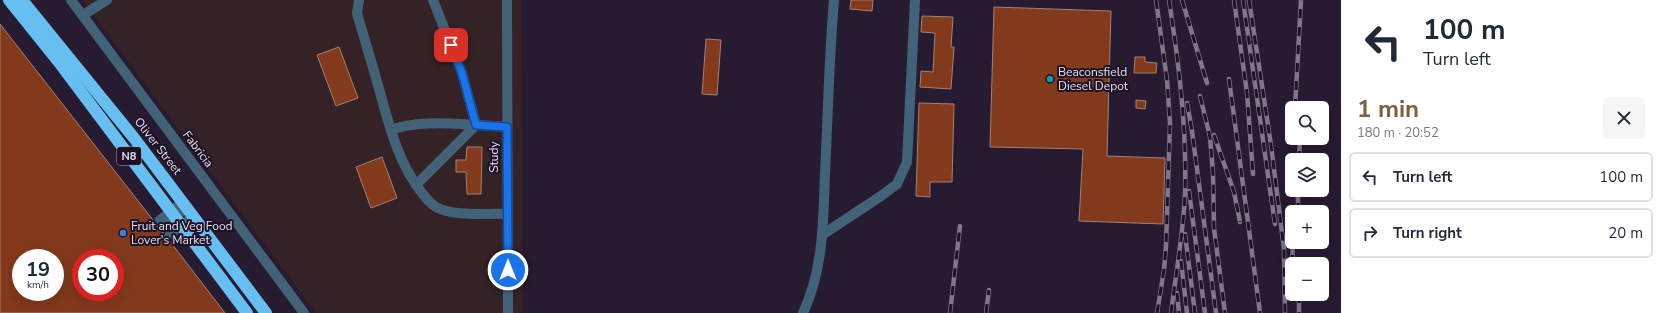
<!DOCTYPE html>
<meta charset="utf-8">
<style>
body{margin:0;font-family:"Nunito Sans",sans-serif;background:#f6f6f7;color:#1f2937;height:100vh;display:flex;flex-direction:column;font-size:15px;white-space:nowrap}
*{box-sizing:border-box;margin:0}
p{font-size:13px;color:#747a83}
.icon{flex:none;width:22px;height:22px;fill:none;stroke:currentColor;stroke-width:2;stroke-linecap:round;stroke-linejoin:round}
.map{position:relative;flex:1;overflow:hidden}
.side{display:flex;flex-direction:column;background:#fff;width:320px}
.side>*{flex:none}
.hud{background:#fff;color:#1f2937;overflow:hidden}
.tools{position:absolute;left:1285px;top:101px;display:grid;gap:8px}
.tools a{display:grid;place-items:center;width:44px;height:44px;border-radius:6px;background:#fff;box-shadow:0 4px 16px #0002;font-size:20px}
.speed{position:absolute;left:12px;top:249px;display:flex;gap:8px;font-size:20px;font-weight:700;text-align:center}
.speed>*{display:grid;place-content:center;width:52px;height:52px;border-radius:50%;background:#fff;box-shadow:0 4px 16px #0002;line-height:1}
.speed small{font-size:10px;font-weight:400}
.speed .limit{border:6px solid #d22;background:#fff;color:#111}
.pin{position:absolute;display:grid;place-items:center;width:34px;height:34px;color:#fff;margin:-17px;border-radius:8px;box-shadow:0 2px 6px #0006}
.me{position:absolute;width:44px;margin:-22px;rotate:0deg;stroke-linejoin:round;filter:drop-shadow(0 0 3px #0008)}
.turn{display:flex;align-items:center;gap:14px;height:84px;padding:0 16px;font-size:18px}
.turn .icon{width:52px;height:52px;stroke-width:2.5}
.turn b{display:block;font-size:28px;line-height:34px}
.round{display:grid;place-items:center;flex:none;width:42px;height:42px;border-radius:6px;background:#f6f6f7}
.head{display:flex;align-items:center;justify-content:space-between;height:68px;padding:0 16px}
h1{font-size:24px;font-weight:700;line-height:30px;color:#7f603e}
ul{padding:0;list-style:none}
li{display:flex;align-items:center;gap:12px;height:50px;margin:0 8px 6px;padding:0 8px;border:2px solid #e0e1e3;border-radius:6px}
li div{flex:1}
li b{display:block;font-size:15px}
li em{font-style:normal}
main{display:flex;flex:1;min-height:0}
.map>svg:first-child{display:block}
</style>
<main>
<div class="map">
<svg width="1341" height="313" viewBox="0 0 1341 313">
<rect width="100%" height="100%" fill="#271b32"/>
<polygon fill="#352226" points="82,0 522,0 523,313 316,313"/>
<g fill="#83391c" stroke="#a38175" fill-rule="evenodd">
<polygon points="851,0 873,0 872,11 850,9"/>
<polygon points="994,7 1111,11 1107,156 1165,158 1163,224 1079,221 1083,149 990,147"/>
<polygon points="922,16 953,17 951,47 954,47 951,89 920,87 921,71 933,72 935,33 921,32"/>
<path d="M0 24 153 220 152 226 153 229 163 232 165 238 169 240 225 313H0ZM21 258H55V292H21ZM81 258H115V292H81Z"/>
<polygon points="706,39 721,40 717,95 702,94"/>
<polygon points="339,47 358,98 336,106 317,55"/>
<polygon points="1135,57 1145,57 1145,62 1157,63 1156,73 1134,73"/>
<polygon points="1136,100 1146,101 1145,109 1136,108"/>
<polygon points="919,103 954,104 952,182 930,182 930,197 916,196"/>
<polygon points="467,147 482,147 481,194 467,194 466,172 456,172 456,160 466,160"/>
<polygon points="382,157 397,198 371,208 356,167"/>
</g>
<g fill="none" stroke-linecap="round" stroke-linejoin="round">
<g stroke="#426377" stroke-width="10">
<polyline points="71,0 304,313"/>
<path d="M359 0 357 13C364 38 372 63 379 89 389 124 397 159 419 189 424 196 429 203 436 207 454 217 486 213 507 214"/>
<polyline points="507,0 508,313"/>
<polyline points="83,15 107,0"/>
<path d="M391 130C420 118 475 125 507 127"/>
<polyline points="416,185 476,125 462,73 433,0"/>
<polyline points="183,202 159,221 158,225 162,226 187,207"/>
<polyline points="170,234 194,216"/>
<polyline points="822,235 881,196 897,184 907,162 915,0"/>
<path d="M803 313C824 268 823 221 825 173 828 115 829 58 834 0"/>
</g>
<g stroke="#66bff0" stroke-width="12">
<polyline points="9,0 58,61 247,313"/>
<polyline points="22,0 134,138 266,313"/>
</g>
<g stroke="#81768a" stroke-width="4.5">
<g id="rail">
<polyline points="1156,0 1167,80 1170,123 1166,246 1164,270 1157,313"/>
<path d="M1169 0C1179 65 1187 129 1185 195 1183 234 1176 274 1171 313"/>
<polyline points="1182,0 1207,83"/>
<polyline points="1234,0 1247,93 1253,174"/>
<polyline points="1243,0 1275,224"/>
<polyline points="1249,0 1271,145 1284,249 1285,313"/>
<polyline points="1229,79 1260,313"/>
<polyline points="1200,96 1210,137 1213,173 1214,228 1225,313"/>
<polyline points="1187,103 1192,131 1216,313"/>
<polyline points="1295,108 1301,0"/>
<polyline points="1214,135 1234,192 1240,222"/>
<polyline points="1299,160 1300,138"/>
<polyline points="1189,191 1205,313"/>
<polyline points="1298,212 1298,190"/>
<polyline points="1185,234 1195,313"/>
<polyline points="1181,261 1187,313"/>
<polyline points="1292,264 1293,242"/>
<polyline points="1177,293 1179,313"/>
<polyline points="1299,294 1299,313"/>
<polyline points="950,313 960,226"/>
<polyline points="986,313 989,290"/>
</g>
</g>
<use href="#rail" stroke="#1e1227" stroke-width="3" stroke-dasharray="9" stroke-linecap="butt"/>
</g>
<g fill="none" stroke-linecap="round" stroke-linejoin="round">
<g stroke="#114b97" stroke-width="10">
<polyline id="route" points="451,45 462,73 476,125 507,127 508,270"/>
</g>
<use href="#route" stroke="#1a73e8" stroke-width="7"/>
</g>
<circle fill="#0f9aa8" stroke="#1e1227" stroke-width="1.5" cx="1050" cy="79" r="4"/>
<circle fill="#3f7fe0" stroke="#1e1227" stroke-width="1.5" cx="123" cy="233" r="4"/>
<g text-anchor="middle" dominant-baseline="central" stroke-width="4" stroke-linejoin="round" paint-order="stroke">
<rect fill="#1e1227" stroke="#aba2b3" stroke-width="1" x="117" y="147" width="24" height="18" rx="3"/>
<g font-size="11" font-weight="bold" fill="#e7dfef">
<text x="129" y="156">N8</text>
</g>
<g font-size="12" fill="#e7dfef" stroke="#1e1227" text-anchor="start">
<text x="1058" y="72">Beaconsfield<tspan x="1058" dy="14">Diesel Depot</tspan></text>
<text x="131" y="226">Fruit and Veg Food<tspan x="131" dy="14">Lover's Market</tspan></text>
</g>
<g font-size="12" fill="#e7dfef" stroke="#1e1227">
<text transform="translate(158 146) rotate(52)">Oliver Street</text>
<text transform="translate(198 149) rotate(53)">Fabricia</text>
<text transform="translate(494 157) rotate(-90)">Study</text>
</g>
</g>
</svg>
<div class="tools">
<a><svg class="icon" aria-label="search" viewBox="0 0 24 24"><circle cx="10" cy="10" r="6"/><path d="M15 15l6 6"/></svg></a>
<a><svg class="icon" aria-label="layers" viewBox="0 0 24 24"><path d="M12 4l9 5-9 5-9-5zM3 14l9 5 9-5"/></svg></a>
<a>+</a>
<a>−</a>
</div>
<div class="speed"><div>19<small>km/h</small></div><div class="limit">30</div></div>
<div class="pin" style="left:451px;top:45px;background:#d93025"><svg class="icon" aria-label="arrive" viewBox="0 0 24 24"><path d="M6 21V4h12l-3 4 3 4H6"/></svg></div>
<svg class="me" style="left:508px;top:270px" viewBox="-20 -20 40 40"><circle r="17" fill="#1a73e8" stroke="#fff" stroke-width="3"/><path d="M0-11L8 9 0 5-8 9z" fill="#fff"/></svg>
</div>
<section class="side">
<div class="hud">
<div class="turn"><svg class="icon" aria-label="left" viewBox="0 0 24 24"><path d="M17 20v-9H6M10 6l-5 5 5 5"/></svg><div><b>100 m</b>Turn left</div></div>
</div>
<div class="head"><div><h1>1 min</h1><p>180 m · 20:52</p></div><a class="round"><svg class="icon" aria-label="close" viewBox="0 0 24 24"><path d="M6 6l12 12M18 6L6 18"/></svg></a></div>
<ul>
<li><svg class="icon" aria-label="left" viewBox="0 0 24 24"><path d="M17 20v-9H6M10 6l-5 5 5 5"/></svg><div><b>Turn left</b></div><em>100 m</em></li>
<li><svg class="icon" aria-label="right" viewBox="0 0 24 24"><path d="M7 20v-9h11M14 6l5 5-5 5"/></svg><div><b>Turn right</b></div><em>20 m</em></li>
</ul>
</section>
</main>
